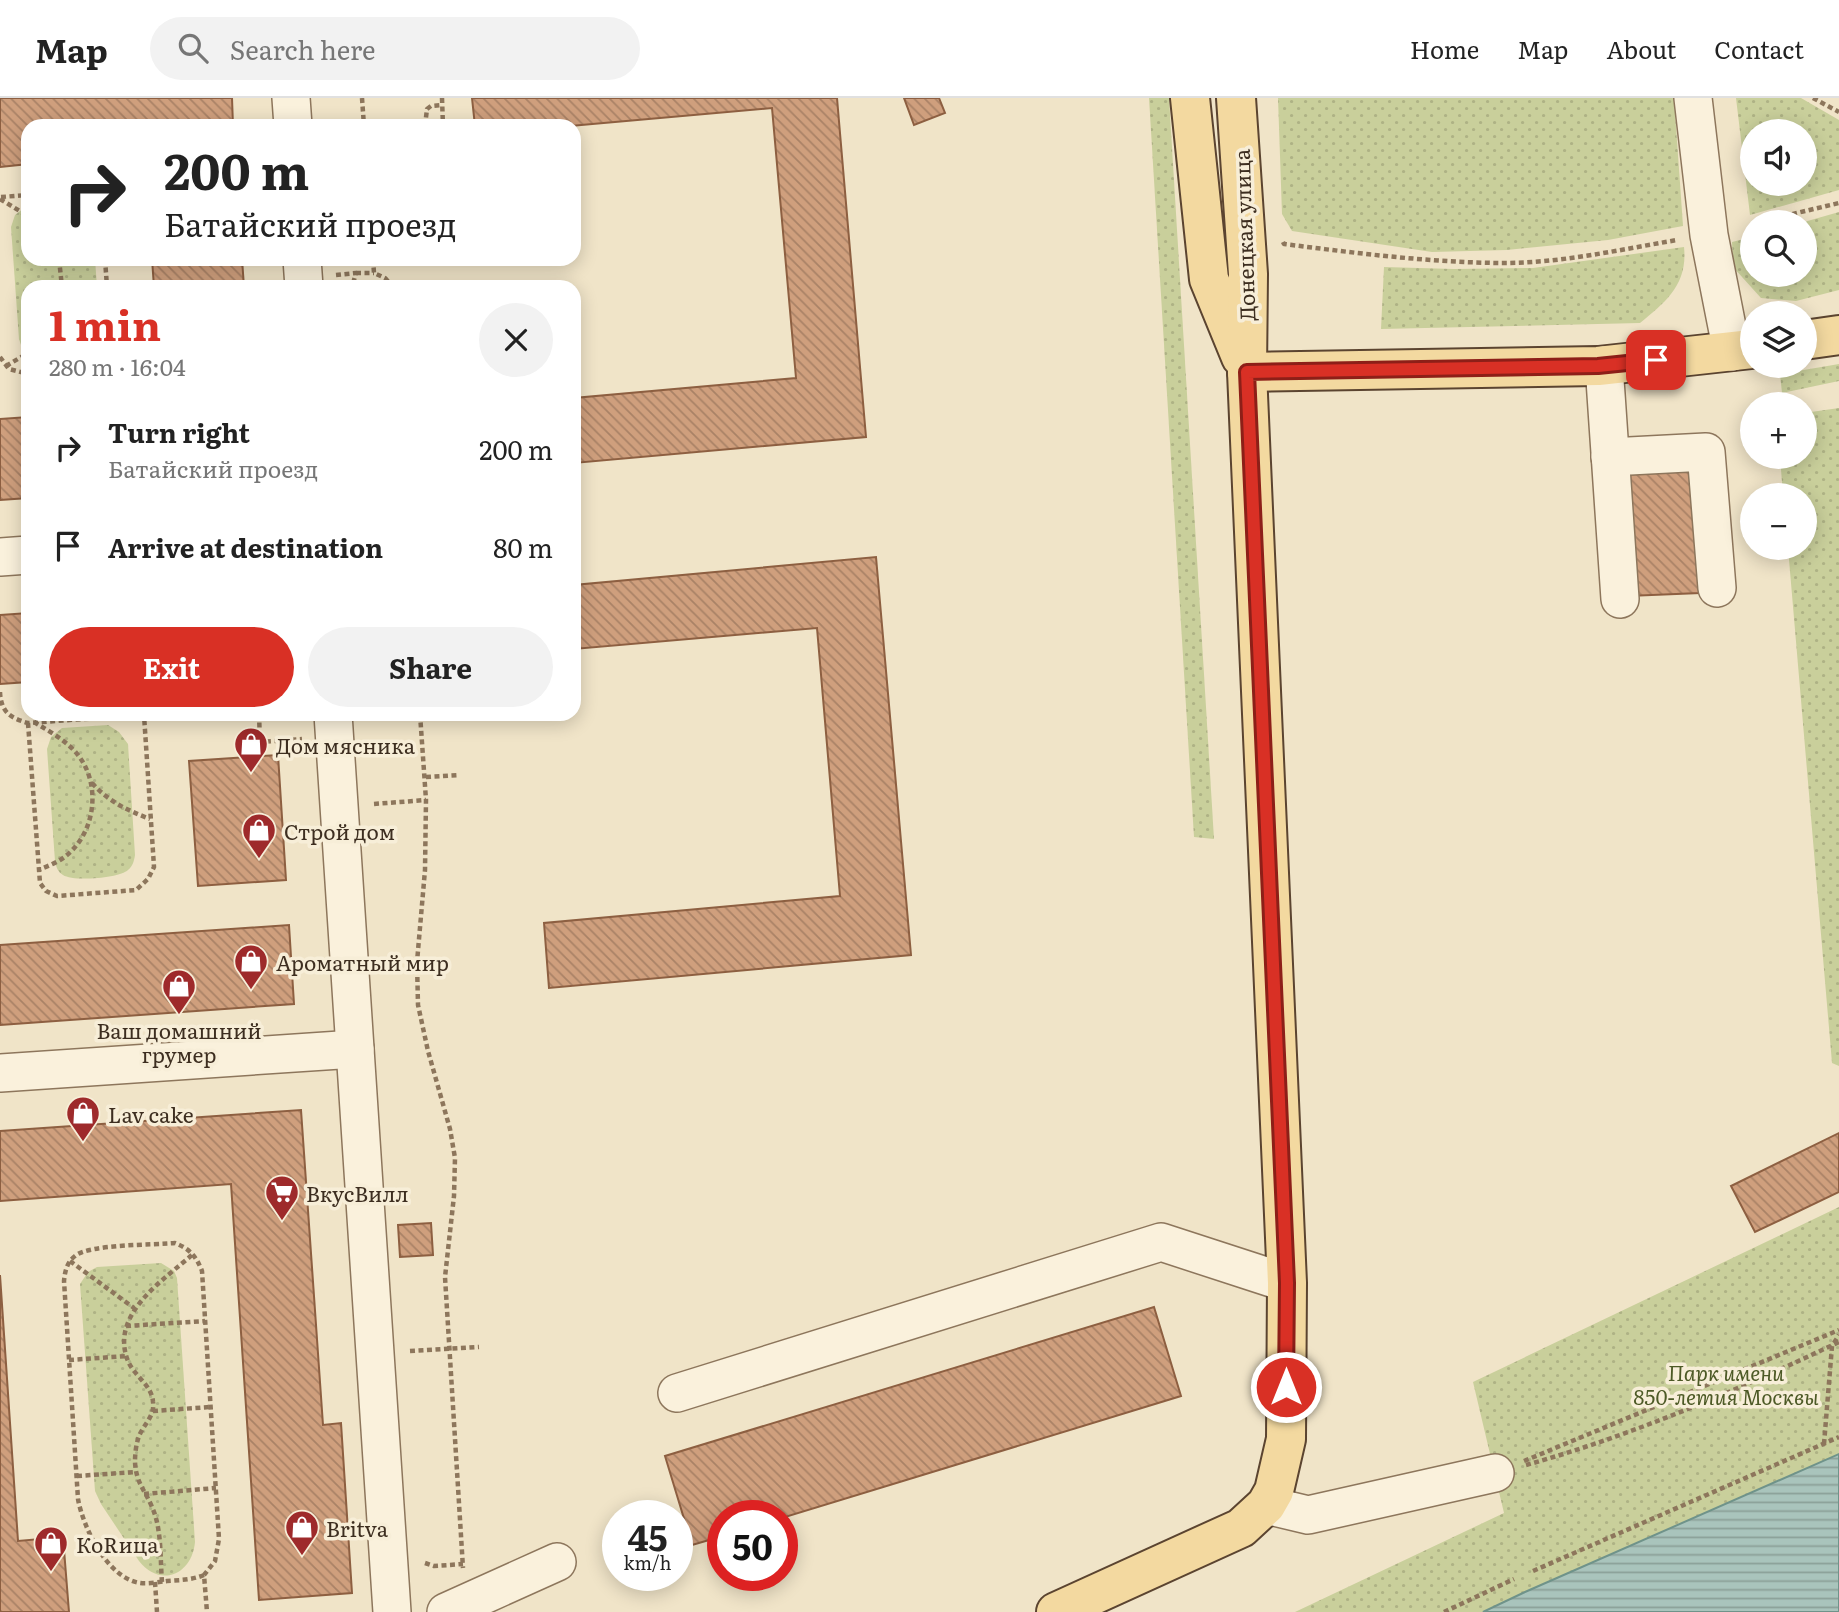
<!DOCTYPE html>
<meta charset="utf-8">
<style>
body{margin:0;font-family:Literata,serif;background:#f2f2f2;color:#222;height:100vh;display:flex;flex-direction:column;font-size:26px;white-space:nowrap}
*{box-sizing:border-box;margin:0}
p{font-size:23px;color:#767676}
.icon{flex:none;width:38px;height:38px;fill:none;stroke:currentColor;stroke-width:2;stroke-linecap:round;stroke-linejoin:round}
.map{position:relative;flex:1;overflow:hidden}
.panel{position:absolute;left:21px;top:182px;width:560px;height:441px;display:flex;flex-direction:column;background:#fff;border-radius:21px;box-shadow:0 4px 18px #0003}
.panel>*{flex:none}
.banner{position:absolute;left:21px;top:21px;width:560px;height:147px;border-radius:21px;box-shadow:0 4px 18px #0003;background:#fff;color:#222;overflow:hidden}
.buttons{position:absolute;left:1740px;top:21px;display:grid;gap:14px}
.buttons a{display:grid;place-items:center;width:77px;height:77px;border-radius:50%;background:#fff;box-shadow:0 4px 18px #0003;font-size:35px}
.speed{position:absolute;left:602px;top:1402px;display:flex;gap:14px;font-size:35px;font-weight:700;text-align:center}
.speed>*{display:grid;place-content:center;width:91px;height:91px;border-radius:50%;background:#fff;box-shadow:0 4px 18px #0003;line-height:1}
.speed small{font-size:18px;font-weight:400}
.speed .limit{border:10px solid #d22;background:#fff;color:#111}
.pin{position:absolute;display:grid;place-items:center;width:60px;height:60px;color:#fff;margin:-30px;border-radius:14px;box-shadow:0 4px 10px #0006}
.me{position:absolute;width:77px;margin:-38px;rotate:0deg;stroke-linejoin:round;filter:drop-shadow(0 0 5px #0008)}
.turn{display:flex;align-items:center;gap:24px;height:147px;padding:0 28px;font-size:32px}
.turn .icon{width:91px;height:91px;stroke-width:2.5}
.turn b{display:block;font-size:49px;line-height:60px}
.round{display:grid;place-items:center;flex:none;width:74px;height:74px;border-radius:37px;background:#f2f2f2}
.overview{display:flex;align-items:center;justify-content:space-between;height:119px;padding:0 28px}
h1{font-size:42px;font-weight:700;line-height:52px;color:#d93025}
.button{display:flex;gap:14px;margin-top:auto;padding:14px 28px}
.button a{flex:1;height:80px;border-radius:42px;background:#d93025;color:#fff;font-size:28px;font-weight:700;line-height:80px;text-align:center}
.button a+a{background:#f2f2f2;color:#222}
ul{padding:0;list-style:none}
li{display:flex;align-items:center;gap:21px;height:98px;padding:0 28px}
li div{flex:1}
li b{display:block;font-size:26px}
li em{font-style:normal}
header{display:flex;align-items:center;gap:42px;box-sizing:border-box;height:98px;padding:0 35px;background:#fff;border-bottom:2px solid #e0e0e0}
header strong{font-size:33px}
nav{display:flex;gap:38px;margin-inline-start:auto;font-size:24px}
.search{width:490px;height:63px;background:#f2f2f2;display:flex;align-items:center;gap:18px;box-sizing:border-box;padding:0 24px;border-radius:38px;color:#767676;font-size:26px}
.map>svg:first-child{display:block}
</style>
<header>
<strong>Map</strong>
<div class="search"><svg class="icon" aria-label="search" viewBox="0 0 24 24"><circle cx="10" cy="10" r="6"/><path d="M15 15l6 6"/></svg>Search here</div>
<nav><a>Home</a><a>Map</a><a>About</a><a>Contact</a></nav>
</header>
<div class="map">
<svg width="1839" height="1514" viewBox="0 0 1839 1514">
<defs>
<pattern id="grass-dots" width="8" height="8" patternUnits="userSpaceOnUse" patternTransform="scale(1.75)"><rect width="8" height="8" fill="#c9cf9b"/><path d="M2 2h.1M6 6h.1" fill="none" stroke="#aeb285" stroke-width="1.8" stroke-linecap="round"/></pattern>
<pattern id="water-rules" width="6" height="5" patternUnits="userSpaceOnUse" patternTransform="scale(1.75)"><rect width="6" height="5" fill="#a9c4bc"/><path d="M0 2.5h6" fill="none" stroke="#8ba098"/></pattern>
<pattern id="building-back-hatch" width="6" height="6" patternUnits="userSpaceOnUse" patternTransform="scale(1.75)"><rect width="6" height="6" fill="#cf9f7d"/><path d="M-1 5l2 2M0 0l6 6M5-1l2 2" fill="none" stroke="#a98266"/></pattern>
</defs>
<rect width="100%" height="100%" fill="#f0e4c8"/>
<g fill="url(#grass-dots)" fill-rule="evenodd">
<polygon points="1149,0 1169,0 1214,741 1194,739"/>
<polygon points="1278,0 1674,0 1683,128 1608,142 1507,152 1432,154 1292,133 1282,116"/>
<path d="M1736 0H1801L1839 22V92L1750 117ZM1752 33H1804V86H1752Z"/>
<polygon points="28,107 28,161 95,161 97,189 28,189 28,255 21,247 19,241 11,129 15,117"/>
<polygon points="1839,114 1839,192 1796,203 1761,200 1733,169 1732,144 1752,139 1752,177 1804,177 1804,124"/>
<path d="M1684 149C1688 186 1666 204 1640 225L1381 231 1384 169 1454 171 1533 170Z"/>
<polygon points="1839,266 1839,283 1782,295 1780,276"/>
<polygon points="1839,310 1839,968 1832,965 1788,450 1804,450 1804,397 1783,397 1780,359 1804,359 1804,315"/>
<path d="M108 627 119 634 128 646 135 757C134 763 133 768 128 772 120 780 73 784 63 777 58 774 56 769 55 763L47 651 51 639 62 630Z"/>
<polygon points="1839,1109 1839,1356 1483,1514 1295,1514 1504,1415 1473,1284"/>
<path d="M161 1165 174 1173 177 1180 195 1444C192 1477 160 1490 139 1463L101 1406 95 1393 80 1186 88 1174 97 1169Z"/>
</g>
<polygon fill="url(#water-rules)" stroke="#6f938a" stroke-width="2" points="1839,1356 1839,1514 1483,1514 1525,1494"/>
<g fill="url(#building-back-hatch)" stroke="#8d5f41" stroke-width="2">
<polygon points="0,0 232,0 233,28 28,28 28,66 0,69"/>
<polygon points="472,0 837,0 866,339 574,365 574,300 796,280 772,10 570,28 475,28"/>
<polygon points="904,0 939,0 945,15 914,27"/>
<polygon points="152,161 242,161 244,189 154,189"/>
<polygon points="28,319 28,400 0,402 0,321"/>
<polygon points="1694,372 1700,495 1628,498 1621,375"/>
<polygon points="876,459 911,857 549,890 544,825 840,798 817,530 574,551 574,487"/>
<polygon points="28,515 28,584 0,586 0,517"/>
<polygon points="278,657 286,782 198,788 189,663"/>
<polygon points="289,827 294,906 0,927 0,847"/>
<polygon points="301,1012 323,1327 341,1325 352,1495 259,1502 231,1086 0,1103 0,1033"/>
<polygon points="1839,1035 1839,1094 1755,1134 1731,1088"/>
<polygon points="431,1125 433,1157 400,1159 398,1127"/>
<polygon points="0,1177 18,1443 63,1439 69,1514 0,1514"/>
<polygon points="1154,1209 1181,1298 782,1420 782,1418 723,1418 723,1438 692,1447 665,1358"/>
</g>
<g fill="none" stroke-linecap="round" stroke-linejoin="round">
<g stroke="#8d765c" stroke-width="40">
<g id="minor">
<polyline points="291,0 293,28"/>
<polyline points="1693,0 1709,137 1732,254"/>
<polyline points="302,161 304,189"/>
<polyline points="1604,267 1620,501"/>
<polyline points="1610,359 1706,354 1717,490"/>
<polyline points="0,459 28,457"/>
<polyline points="333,616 392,1514"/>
<polyline points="0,975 355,951"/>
<polyline points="677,1295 1161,1144 1287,1185"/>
<polyline points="1266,1407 1308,1417 1495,1375"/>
<polyline points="446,1514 557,1464"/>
</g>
</g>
<g stroke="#5b4430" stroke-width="42">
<g id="major">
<polyline points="1190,0 1209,181 1241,259"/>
<polyline points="1804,242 1839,237"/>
<polyline points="1247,274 1598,268 1752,251"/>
<polyline points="1056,1514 1241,1430 1266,1407 1274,1393 1286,1341 1287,1185 1247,274 1248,176 1236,0"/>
</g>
</g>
<g stroke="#8d765c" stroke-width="4.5" stroke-dasharray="5 3.5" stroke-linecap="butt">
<polyline points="362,0 364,28"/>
<polyline points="442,0 443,28"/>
<polyline points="1813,0 1839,14"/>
<polyline points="425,28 427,11 431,8 442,7"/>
<polyline points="1,99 28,97"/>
<polyline points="0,101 28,118"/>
<polyline points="1759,124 1839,105"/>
<path d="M1283 144 1284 146C1355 155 1426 164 1497 165 1557 166 1618 152 1677 142"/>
<polyline points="59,161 62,189"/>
<polyline points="105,161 107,189"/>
<polyline points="373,161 374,175 385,180 393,189"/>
<polyline points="356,175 374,175"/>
<polyline points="336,177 356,175 352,189"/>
<polyline points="0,259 9,271 28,276"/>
<polyline points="6,268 28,255"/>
<path d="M0 594C1 614 10 620 28 625L154 616"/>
<polyline points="259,616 260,644 302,641"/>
<polyline points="420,616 426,702 425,772 417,864 418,907 428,953 450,1031 455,1060 454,1098 445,1179 463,1470"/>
<path d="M34 624C49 633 67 643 78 657 101 686 96 733 67 757 59 764 48 768 38 772"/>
<polyline points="28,625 40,785 46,793 57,798 136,792 148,781 154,769 144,617"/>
<polyline points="426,679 459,677"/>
<path d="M92 685C109 704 127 712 150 721"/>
<polyline points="374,706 426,702"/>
<polyline points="70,1163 134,1210"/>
<polyline points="126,1228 205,1223"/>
<polyline points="410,1253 479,1249"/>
<polyline points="69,1262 127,1258"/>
<polyline points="153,1313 210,1309"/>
<polyline points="1824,1346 1832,1248 1839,1237"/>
<polyline points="1524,1363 1839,1232"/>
<path d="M1526 1367C1631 1338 1740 1291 1839 1244"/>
<polyline points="77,1378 136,1374"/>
<polyline points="144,1396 216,1390"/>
<polyline points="425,1465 434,1468 463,1466"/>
<polyline points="1533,1473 1839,1339"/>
<path d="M204 1477C192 1482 180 1482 167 1483 159 1484 148 1486 140 1485 107 1480 83 1429 78 1401L64 1183C65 1173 67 1164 75 1158 89 1146 154 1147 175 1145 190 1151 196 1158 202 1173L219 1441 215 1463 204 1477 207 1514"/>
<polyline points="155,1484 157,1514"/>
<path d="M162 1484C160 1460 162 1431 152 1409 145 1392 136 1385 135 1364 135 1356 136 1346 139 1338 144 1326 155 1318 153 1304 152 1287 134 1278 128 1263 109 1216 164 1182 193 1156"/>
<polyline points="1444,1514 1514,1481"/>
</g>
<use href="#minor" stroke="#faf1dc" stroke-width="37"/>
<use href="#major" stroke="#f3d9a0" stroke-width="38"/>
</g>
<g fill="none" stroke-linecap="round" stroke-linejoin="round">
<g stroke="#8d1f18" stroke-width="18">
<polyline id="route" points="1286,1289 1287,1185 1247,274 1598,268 1656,262"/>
</g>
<use href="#route" stroke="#d93025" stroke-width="12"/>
</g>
<defs>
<g id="shop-pin" transform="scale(1.75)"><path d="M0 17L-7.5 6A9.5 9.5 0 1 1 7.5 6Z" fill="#9e2a2b" stroke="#f7eed8"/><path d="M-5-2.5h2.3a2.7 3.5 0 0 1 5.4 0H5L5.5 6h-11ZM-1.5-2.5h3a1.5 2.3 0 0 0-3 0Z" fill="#fff"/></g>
<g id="supermarket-pin" transform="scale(1.75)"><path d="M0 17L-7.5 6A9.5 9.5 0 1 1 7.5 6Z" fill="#9e2a2b" stroke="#f7eed8"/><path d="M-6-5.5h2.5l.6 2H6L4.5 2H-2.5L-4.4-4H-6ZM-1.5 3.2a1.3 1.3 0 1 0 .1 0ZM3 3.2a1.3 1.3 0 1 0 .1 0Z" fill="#fff"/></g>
</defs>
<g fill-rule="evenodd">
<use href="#shop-pin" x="251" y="646"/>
<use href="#shop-pin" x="259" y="732"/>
<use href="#shop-pin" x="251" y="863"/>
<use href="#shop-pin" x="179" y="888"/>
<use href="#shop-pin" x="83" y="1015"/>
<use href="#supermarket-pin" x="282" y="1094"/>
<use href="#shop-pin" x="302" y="1429"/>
<use href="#shop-pin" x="51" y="1445"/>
</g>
<g text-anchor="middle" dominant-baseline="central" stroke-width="7" stroke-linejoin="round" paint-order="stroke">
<g font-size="21" fill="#3d2e20" stroke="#f7eed8">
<text transform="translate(1243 137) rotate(-92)">Донецкая улица</text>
</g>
<g font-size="21" fill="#3d2e20" stroke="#f7eed8" text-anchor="start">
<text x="276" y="646">Дом мясника</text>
<text x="284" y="732">Строй дом</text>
<text x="276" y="863">Ароматный мир</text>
<text x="179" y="931" text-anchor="middle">Ваш домашний<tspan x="179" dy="24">грумер</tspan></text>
<text x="108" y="1015">Lav cake</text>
<text x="306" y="1094">ВкусВилл</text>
<text x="326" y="1429">Britva</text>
<text x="76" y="1445">КоRица</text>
</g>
<g font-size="21" font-style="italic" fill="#4d5a26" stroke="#f7eed8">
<text x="1726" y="1273">Парк имени<tspan x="1726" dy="24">850-летия Москвы</tspan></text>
</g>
</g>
</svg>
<div class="buttons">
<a><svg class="icon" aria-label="sound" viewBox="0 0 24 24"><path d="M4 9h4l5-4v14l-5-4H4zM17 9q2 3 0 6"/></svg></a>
<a><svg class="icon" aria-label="search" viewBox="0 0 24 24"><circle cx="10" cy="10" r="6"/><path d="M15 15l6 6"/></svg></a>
<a><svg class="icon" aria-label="layers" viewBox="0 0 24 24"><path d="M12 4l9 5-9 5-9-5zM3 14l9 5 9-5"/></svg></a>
<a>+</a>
<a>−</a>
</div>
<div class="speed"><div>45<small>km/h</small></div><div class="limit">50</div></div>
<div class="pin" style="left:1656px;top:262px;background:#d93025"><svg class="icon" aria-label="arrive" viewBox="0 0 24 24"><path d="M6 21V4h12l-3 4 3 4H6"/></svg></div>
<svg class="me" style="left:1286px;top:1289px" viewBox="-20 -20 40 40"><circle r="17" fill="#d93025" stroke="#fff" stroke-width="3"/><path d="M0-11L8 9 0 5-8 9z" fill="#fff"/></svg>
<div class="banner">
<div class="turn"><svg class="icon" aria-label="right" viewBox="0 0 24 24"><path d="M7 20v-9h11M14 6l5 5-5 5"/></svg><div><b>200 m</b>Батайский проезд</div></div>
</div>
<section class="panel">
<div class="overview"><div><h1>1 min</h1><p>280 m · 16:04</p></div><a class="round"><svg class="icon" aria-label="close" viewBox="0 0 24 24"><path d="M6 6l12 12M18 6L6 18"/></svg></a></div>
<ul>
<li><svg class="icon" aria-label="right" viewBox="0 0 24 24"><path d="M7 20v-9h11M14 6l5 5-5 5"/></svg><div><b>Turn right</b><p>Батайский проезд</p></div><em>200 m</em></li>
<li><svg class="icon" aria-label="arrive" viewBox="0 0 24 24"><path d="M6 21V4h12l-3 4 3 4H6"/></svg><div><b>Arrive at destination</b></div><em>80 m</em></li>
</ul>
<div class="button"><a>Exit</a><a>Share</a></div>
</section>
</div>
